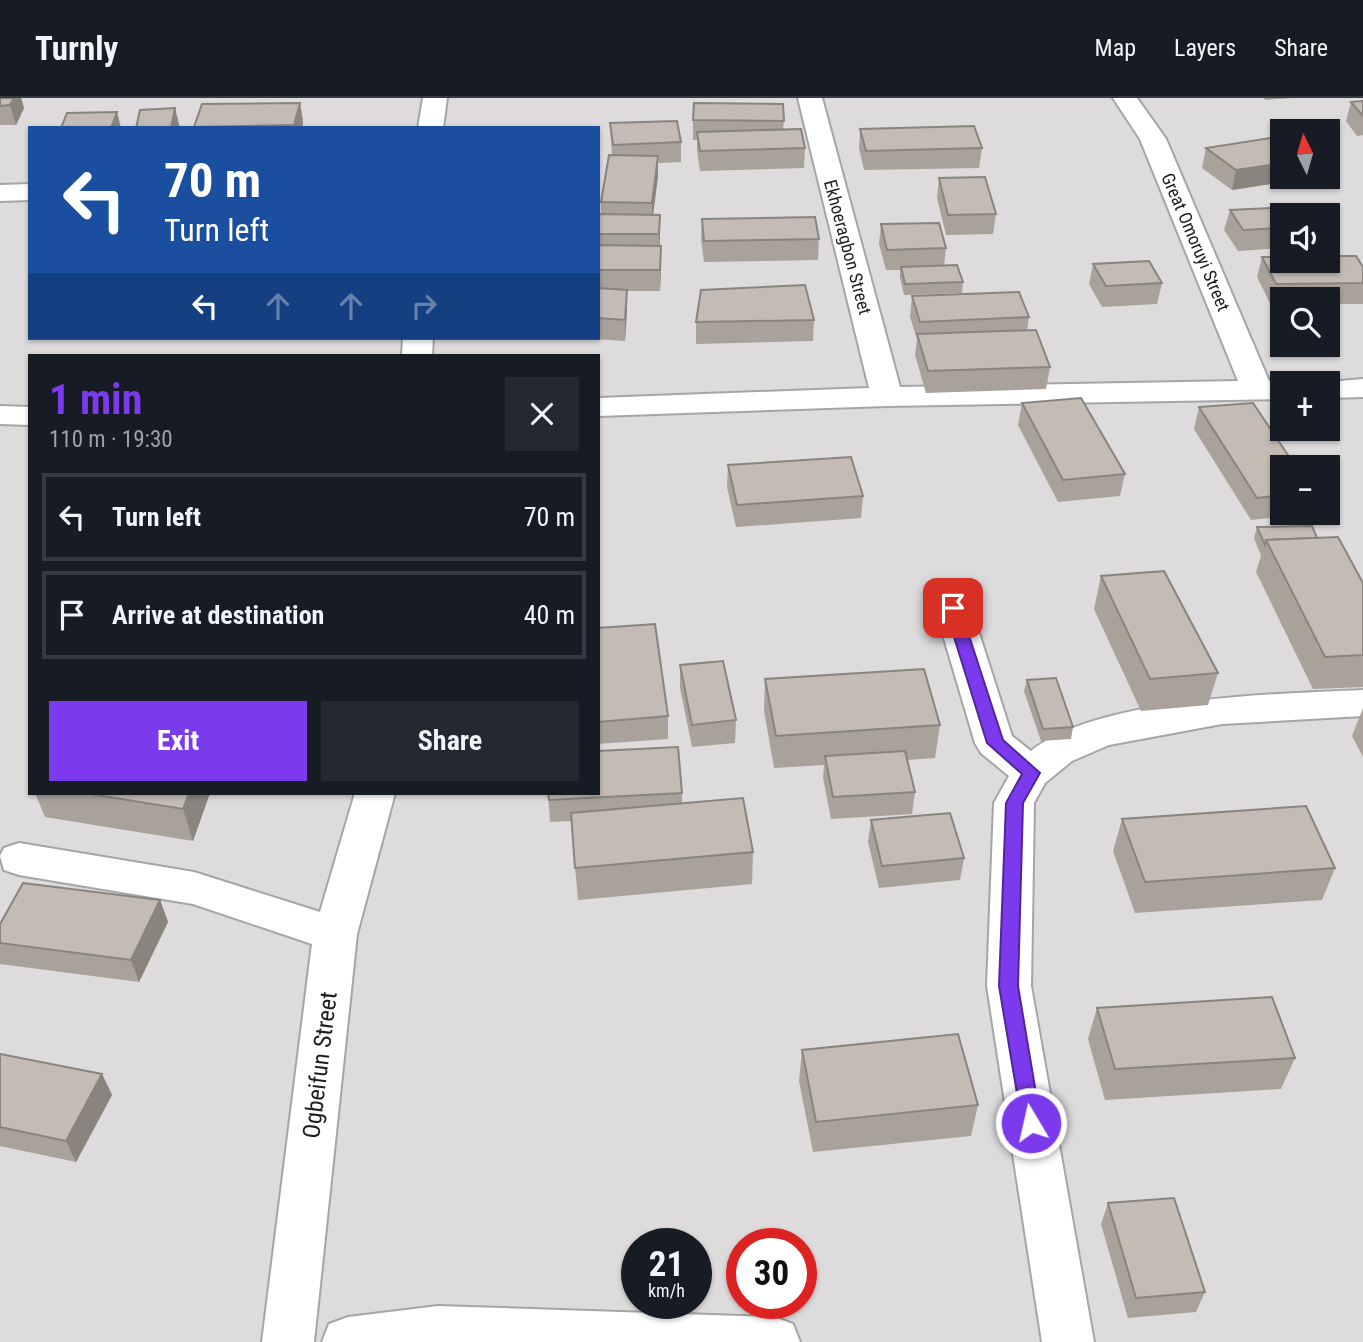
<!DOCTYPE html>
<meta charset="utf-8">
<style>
body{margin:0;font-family:"Roboto Condensed",sans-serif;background:#242831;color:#f1f3f6;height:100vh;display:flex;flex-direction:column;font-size:26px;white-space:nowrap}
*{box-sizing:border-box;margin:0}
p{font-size:23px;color:#9ea1a6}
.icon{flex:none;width:38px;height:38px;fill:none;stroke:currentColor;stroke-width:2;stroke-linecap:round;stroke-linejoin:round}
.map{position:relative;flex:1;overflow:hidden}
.drawer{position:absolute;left:28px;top:256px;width:572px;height:441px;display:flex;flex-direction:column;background:#171b24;border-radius:0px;box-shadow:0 2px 5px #0004}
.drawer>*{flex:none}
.top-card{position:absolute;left:28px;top:28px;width:572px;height:214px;border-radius:0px;box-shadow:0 2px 5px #0004;background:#1a4fa0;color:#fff;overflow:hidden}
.needle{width:46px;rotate:355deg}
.buttons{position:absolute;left:1270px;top:21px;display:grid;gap:14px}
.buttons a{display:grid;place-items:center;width:70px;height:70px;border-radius:0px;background:#171b24;box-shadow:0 2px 5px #0004;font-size:35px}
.speed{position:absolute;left:621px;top:1130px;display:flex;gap:14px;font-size:35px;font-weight:700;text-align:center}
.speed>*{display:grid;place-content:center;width:91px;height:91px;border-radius:50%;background:#171b24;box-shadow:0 2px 5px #0004;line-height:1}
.speed small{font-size:18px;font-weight:400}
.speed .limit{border:10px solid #d22;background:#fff;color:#111}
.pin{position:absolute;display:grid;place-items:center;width:60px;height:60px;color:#fff;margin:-30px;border-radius:14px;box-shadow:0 4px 10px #0006}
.me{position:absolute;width:77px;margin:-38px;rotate:351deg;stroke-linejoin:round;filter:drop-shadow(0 0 5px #0008)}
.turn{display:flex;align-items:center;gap:24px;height:147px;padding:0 21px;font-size:32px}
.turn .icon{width:91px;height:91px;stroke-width:2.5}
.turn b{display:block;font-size:49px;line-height:60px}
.lanes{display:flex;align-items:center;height:66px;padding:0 21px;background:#0003;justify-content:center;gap:35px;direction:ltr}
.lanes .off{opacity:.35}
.round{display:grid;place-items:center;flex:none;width:74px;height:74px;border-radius:0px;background:#242831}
.overview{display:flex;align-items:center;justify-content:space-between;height:119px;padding:0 21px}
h1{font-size:42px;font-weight:700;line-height:52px;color:#7c3aed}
.primary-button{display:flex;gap:14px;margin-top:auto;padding:14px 21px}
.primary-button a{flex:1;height:80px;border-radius:0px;background:#7c3aed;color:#fff;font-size:28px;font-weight:700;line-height:80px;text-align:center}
.primary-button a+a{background:#242831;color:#f1f3f6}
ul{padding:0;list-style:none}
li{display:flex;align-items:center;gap:21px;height:88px;margin:0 14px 10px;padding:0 7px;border:4px solid #363941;border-radius:0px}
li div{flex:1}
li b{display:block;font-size:26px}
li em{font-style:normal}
header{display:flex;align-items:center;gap:42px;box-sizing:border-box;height:98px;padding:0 35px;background:#171b24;border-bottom:2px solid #363941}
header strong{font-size:33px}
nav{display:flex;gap:38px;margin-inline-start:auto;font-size:24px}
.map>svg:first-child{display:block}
</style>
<header>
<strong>Turnly</strong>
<nav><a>Map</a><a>Layers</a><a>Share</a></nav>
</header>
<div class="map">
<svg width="1363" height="1244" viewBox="0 0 1363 1244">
<rect width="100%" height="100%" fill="#efece5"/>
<path fill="#dddbdb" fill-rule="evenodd" d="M0 0H1363V1244H0ZM30 30H598V240H30ZM1283 33H1328V79H1283ZM1283 117H1328V163H1283ZM1283 201H1328V247H1283ZM30 257H598V695H30ZM1283 285H1328V331H1283ZM1283 369H1328V415H1283ZM637 1146H696V1206H637ZM742 1146H802V1206H742Z"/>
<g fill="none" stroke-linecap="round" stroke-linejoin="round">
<g stroke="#a5a5a5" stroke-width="4">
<g id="street">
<polygon points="423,0 447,0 443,30 418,30"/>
<polygon points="798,0 822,0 900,289 1238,283 1140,41 1113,0 1137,0 1166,41 1269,283 1293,285 1283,285 1283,301 887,308 598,318 598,300 869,290"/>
<polygon points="30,86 30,102 0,103 0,87"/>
<polygon points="403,240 433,240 432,257 402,257"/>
<polygon points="1363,281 1363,299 1328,300 1328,285 1316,285"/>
<polygon points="0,308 30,309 30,327 0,326"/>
<path d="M953 498 966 502 971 510 1012 638 1031 653C1099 599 1277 596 1363 592V618L1222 626 1109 647 1072 663 1045 685 1034 705 1031 888 1094 1244H1042L987 888 994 705 1009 678 981 655 975 645 935 510 940 502Z"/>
<polygon points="355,695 395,695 357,836 314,1244 262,1244 312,846 193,806 19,777 4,772 0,758 4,750 19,745 194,774 320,814"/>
<polygon points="438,1208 774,1219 793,1226 800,1244 322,1244 329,1226 348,1219"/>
</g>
</g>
<use href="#street" fill="#fff" fill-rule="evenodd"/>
</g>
<g fill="#a9a29b">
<polygon points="0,0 21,0 24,10 16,27 0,27"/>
<polygon points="1264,0 1291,0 1265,2"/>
<polygon points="1363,3 1363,37 1357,38 1346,23 1351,4"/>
<polygon points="300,5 303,24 302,30 195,30 194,29"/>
<polygon points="693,22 784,23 783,31 805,50 804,70 700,73 697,53 697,42 693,42"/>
<polygon points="610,25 681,44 681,64 658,65 658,78 653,116 660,137 660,148 661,148 661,168 660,193 627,193 627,213 625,243 577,240 598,240 598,116 601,116 601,104 612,57"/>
<polygon points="860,31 982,50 979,70 864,72 859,50"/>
<polygon points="1206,50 1283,79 1315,79 1232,92 1202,70"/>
<polygon points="939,80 996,116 993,136 946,137 937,100"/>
<polygon points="1230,112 1283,117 1283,150 1238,153 1224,132"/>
<polygon points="702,121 819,141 818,162 704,164 701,141"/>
<polygon points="881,126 946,150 944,168 963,184 962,195 904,197 900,180 900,172 886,172 879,146"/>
<polygon points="1262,159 1363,169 1363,206 1328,206 1328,201 1283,201 1283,207 1271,207 1257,179"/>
<polygon points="1093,166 1162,185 1157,206 1102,209 1089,186"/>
<polygon points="912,198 1029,219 1027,232 1050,269 1046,291 926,295 915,257 917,241 910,219"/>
<polygon points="814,222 813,243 696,246 696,224"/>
<polygon points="1022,305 1125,376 1120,398 1058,404 1018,327"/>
<polygon points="1199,309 1283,369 1283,415 1307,415 1306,416 1251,422 1194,331"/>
<polygon points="728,367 863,398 861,420 736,429 727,389"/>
<polygon points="1257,429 1317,440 1363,485 1363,589 1313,591 1256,474 1261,458 1254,440"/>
<polygon points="1101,478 1218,575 1208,607 1141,613 1094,511"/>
<polygon points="598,530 668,618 668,641 598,646"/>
<polygon points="680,567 736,622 735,645 692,649 680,590"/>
<polygon points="765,581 940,627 935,660 907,662 915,694 912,716 831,721 823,680 824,667 774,670 764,613"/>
<polygon points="1027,582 1073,629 1071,641 1041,643 1024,593"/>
<polygon points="1363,610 1363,659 1352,638"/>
<polygon points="35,695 210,695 193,743 45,719"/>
<polygon points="548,695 682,695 682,705 753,754 752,786 578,802 571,723 550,724"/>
<polygon points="1122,721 1335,770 1322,802 1135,815 1113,753"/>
<polygon points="871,722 964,760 960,782 879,790 868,744"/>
<polygon points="160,802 168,824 139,884 0,866 0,826"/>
<polygon points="1097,910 1295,960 1281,991 1105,1002 1088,941"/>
<polygon points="802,952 978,1007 971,1038 813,1054 799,983"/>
<polygon points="0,956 102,976 112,997 76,1064 0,1048"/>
<polygon points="1108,1105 1205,1194 1196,1214 1128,1220 1101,1126"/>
</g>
<g fill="#89847e">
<polygon points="14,0 21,0 24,10 16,27 10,7"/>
<polygon points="300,5 303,24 302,30 295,30 294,27"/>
<polygon points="175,10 180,30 171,30"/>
<polygon points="117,14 121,30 111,30"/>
<polygon points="658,58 658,78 652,125 652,105"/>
<polygon points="1283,65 1283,79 1315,79 1232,92 1236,72"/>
<polygon points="660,117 660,137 659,157 659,136"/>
<polygon points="661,148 661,168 660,193 660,172"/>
<polygon points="627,192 627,213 625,243 625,222"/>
<polygon points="189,695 210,695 193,743 183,711"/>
<polygon points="160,802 168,824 139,884 131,862"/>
<polygon points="102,976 112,997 76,1064 66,1043"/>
</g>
<g fill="#c4bcb4" stroke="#89847e" stroke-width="2">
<polygon points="0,0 14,0 10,7 0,8"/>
<polygon points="1363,3 1363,18 1351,4"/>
<polygon points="300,5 294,27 194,29 202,6"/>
<polygon points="694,5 783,6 784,23 693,22"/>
<polygon points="175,10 171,30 136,30 140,12"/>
<polygon points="117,14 111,30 61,30 67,15"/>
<polygon points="677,23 681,44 613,47 610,25"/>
<polygon points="974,28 982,50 866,53 860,31"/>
<polygon points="801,31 805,50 700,53 697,34"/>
<polygon points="1283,38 1283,65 1236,72 1206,50"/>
<polygon points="609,57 658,58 652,105 601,104"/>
<polygon points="985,79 996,116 948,117 939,80"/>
<polygon points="1312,108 1319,117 1283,117 1283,130 1243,132 1230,112"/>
<polygon points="598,116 660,117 659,136 598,136"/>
<polygon points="815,119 819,141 704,143 702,121"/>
<polygon points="939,125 946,150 887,152 881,126"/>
<polygon points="598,147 661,148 660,172 598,172"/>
<polygon points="1328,158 1356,158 1363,169 1363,185 1276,186 1262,159 1283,159 1283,163 1328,163"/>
<polygon points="1149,163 1162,185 1106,188 1093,166"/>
<polygon points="957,167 963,184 905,186 901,169"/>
<polygon points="805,187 814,222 696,224 701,192"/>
<polygon points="598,190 627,192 625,222 598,220"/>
<polygon points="1019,194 1029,219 920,224 912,198"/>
<polygon points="1036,232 1050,269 928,273 917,236"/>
<polygon points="1081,300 1125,376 1063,382 1022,305"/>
<polygon points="1253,305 1296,369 1283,369 1283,397 1257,400 1199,309"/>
<polygon points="851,359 863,398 737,407 728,367"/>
<polygon points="1312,428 1317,440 1266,442 1265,447 1257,429"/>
<polygon points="1338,439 1363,485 1363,557 1325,559 1266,442"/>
<polygon points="1164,473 1218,575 1150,581 1101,478"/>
<polygon points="655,526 668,618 598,624 598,530"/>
<polygon points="723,563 736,622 692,627 680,567"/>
<polygon points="924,571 940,627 776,638 765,581"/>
<polygon points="1056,580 1073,629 1043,631 1027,582"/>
<polygon points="678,649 682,695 549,702 548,695 598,695 598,653"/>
<polygon points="905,653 915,694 833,699 825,658"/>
<polygon points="84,695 189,695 183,711"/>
<polygon points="743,700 753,754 575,770 571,715"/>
<polygon points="1306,708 1335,770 1145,784 1122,721"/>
<polygon points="950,715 964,760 882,768 871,722"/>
<polygon points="23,785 160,802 131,862 0,845 0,826"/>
<polygon points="1272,899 1295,960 1115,971 1097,910"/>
<polygon points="958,936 978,1007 816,1024 802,952"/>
<polygon points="0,956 102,976 66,1043 0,1029"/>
<polygon points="1174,1100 1205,1194 1136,1200 1108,1105"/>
</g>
<polygon fill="#7c3aed" stroke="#51269a" stroke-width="2" points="953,505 960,510 1003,642 1040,675 1023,705 1018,888 1041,1025 1038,1031 1031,1034 1024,1031 1022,1025 999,888 1006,705 1022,676 987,645 945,510"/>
<g text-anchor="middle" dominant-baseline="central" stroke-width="6" stroke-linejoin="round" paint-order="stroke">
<g font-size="18" fill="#1e1e1e" stroke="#fff">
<text transform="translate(1196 144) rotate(67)">Great Omoruyi Street</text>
<text transform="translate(848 149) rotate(75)">Ekhoeragbon Street</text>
</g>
<g font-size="24" fill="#1e1e1e" stroke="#fff">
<text transform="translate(320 967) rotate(-83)">Ogbeifun Street</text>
</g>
</g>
</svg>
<div class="buttons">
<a><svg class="needle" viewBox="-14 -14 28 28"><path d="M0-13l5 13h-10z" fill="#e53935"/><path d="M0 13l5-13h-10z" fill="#9ea1a6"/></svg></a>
<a><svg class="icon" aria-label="sound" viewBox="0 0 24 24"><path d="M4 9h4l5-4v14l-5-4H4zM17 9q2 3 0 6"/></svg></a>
<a><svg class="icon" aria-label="search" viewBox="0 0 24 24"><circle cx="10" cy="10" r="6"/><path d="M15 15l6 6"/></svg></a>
<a>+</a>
<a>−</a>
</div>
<div class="speed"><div>21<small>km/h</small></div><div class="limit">30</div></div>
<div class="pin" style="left:953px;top:510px;background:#d93025"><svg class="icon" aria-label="arrive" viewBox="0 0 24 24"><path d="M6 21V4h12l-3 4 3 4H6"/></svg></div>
<svg class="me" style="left:1031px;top:1025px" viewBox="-20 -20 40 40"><circle r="17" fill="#7c3aed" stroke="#fff" stroke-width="3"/><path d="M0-11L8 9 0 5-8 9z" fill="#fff"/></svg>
<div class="top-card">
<div class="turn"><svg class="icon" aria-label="left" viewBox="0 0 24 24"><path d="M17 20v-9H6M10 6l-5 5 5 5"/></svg><div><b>70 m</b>Turn left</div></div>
<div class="lanes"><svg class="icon" aria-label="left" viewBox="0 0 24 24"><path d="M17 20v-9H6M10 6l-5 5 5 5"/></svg><svg class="icon off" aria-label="ahead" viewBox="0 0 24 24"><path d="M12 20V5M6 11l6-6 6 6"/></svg><svg class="icon off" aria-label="ahead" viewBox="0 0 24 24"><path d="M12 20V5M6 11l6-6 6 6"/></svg><svg class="icon off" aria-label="right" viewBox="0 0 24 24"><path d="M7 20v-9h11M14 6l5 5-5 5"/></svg></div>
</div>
<section class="drawer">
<div class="overview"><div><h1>1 min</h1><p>110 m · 19:30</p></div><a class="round"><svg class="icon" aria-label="close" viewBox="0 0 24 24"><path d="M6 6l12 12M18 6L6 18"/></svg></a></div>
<ul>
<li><svg class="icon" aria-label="left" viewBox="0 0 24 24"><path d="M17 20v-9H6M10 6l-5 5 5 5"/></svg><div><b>Turn left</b></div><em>70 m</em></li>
<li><svg class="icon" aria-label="arrive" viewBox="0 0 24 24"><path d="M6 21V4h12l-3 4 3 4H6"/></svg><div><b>Arrive at destination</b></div><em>40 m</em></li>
</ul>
<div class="primary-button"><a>Exit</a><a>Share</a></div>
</section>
</div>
